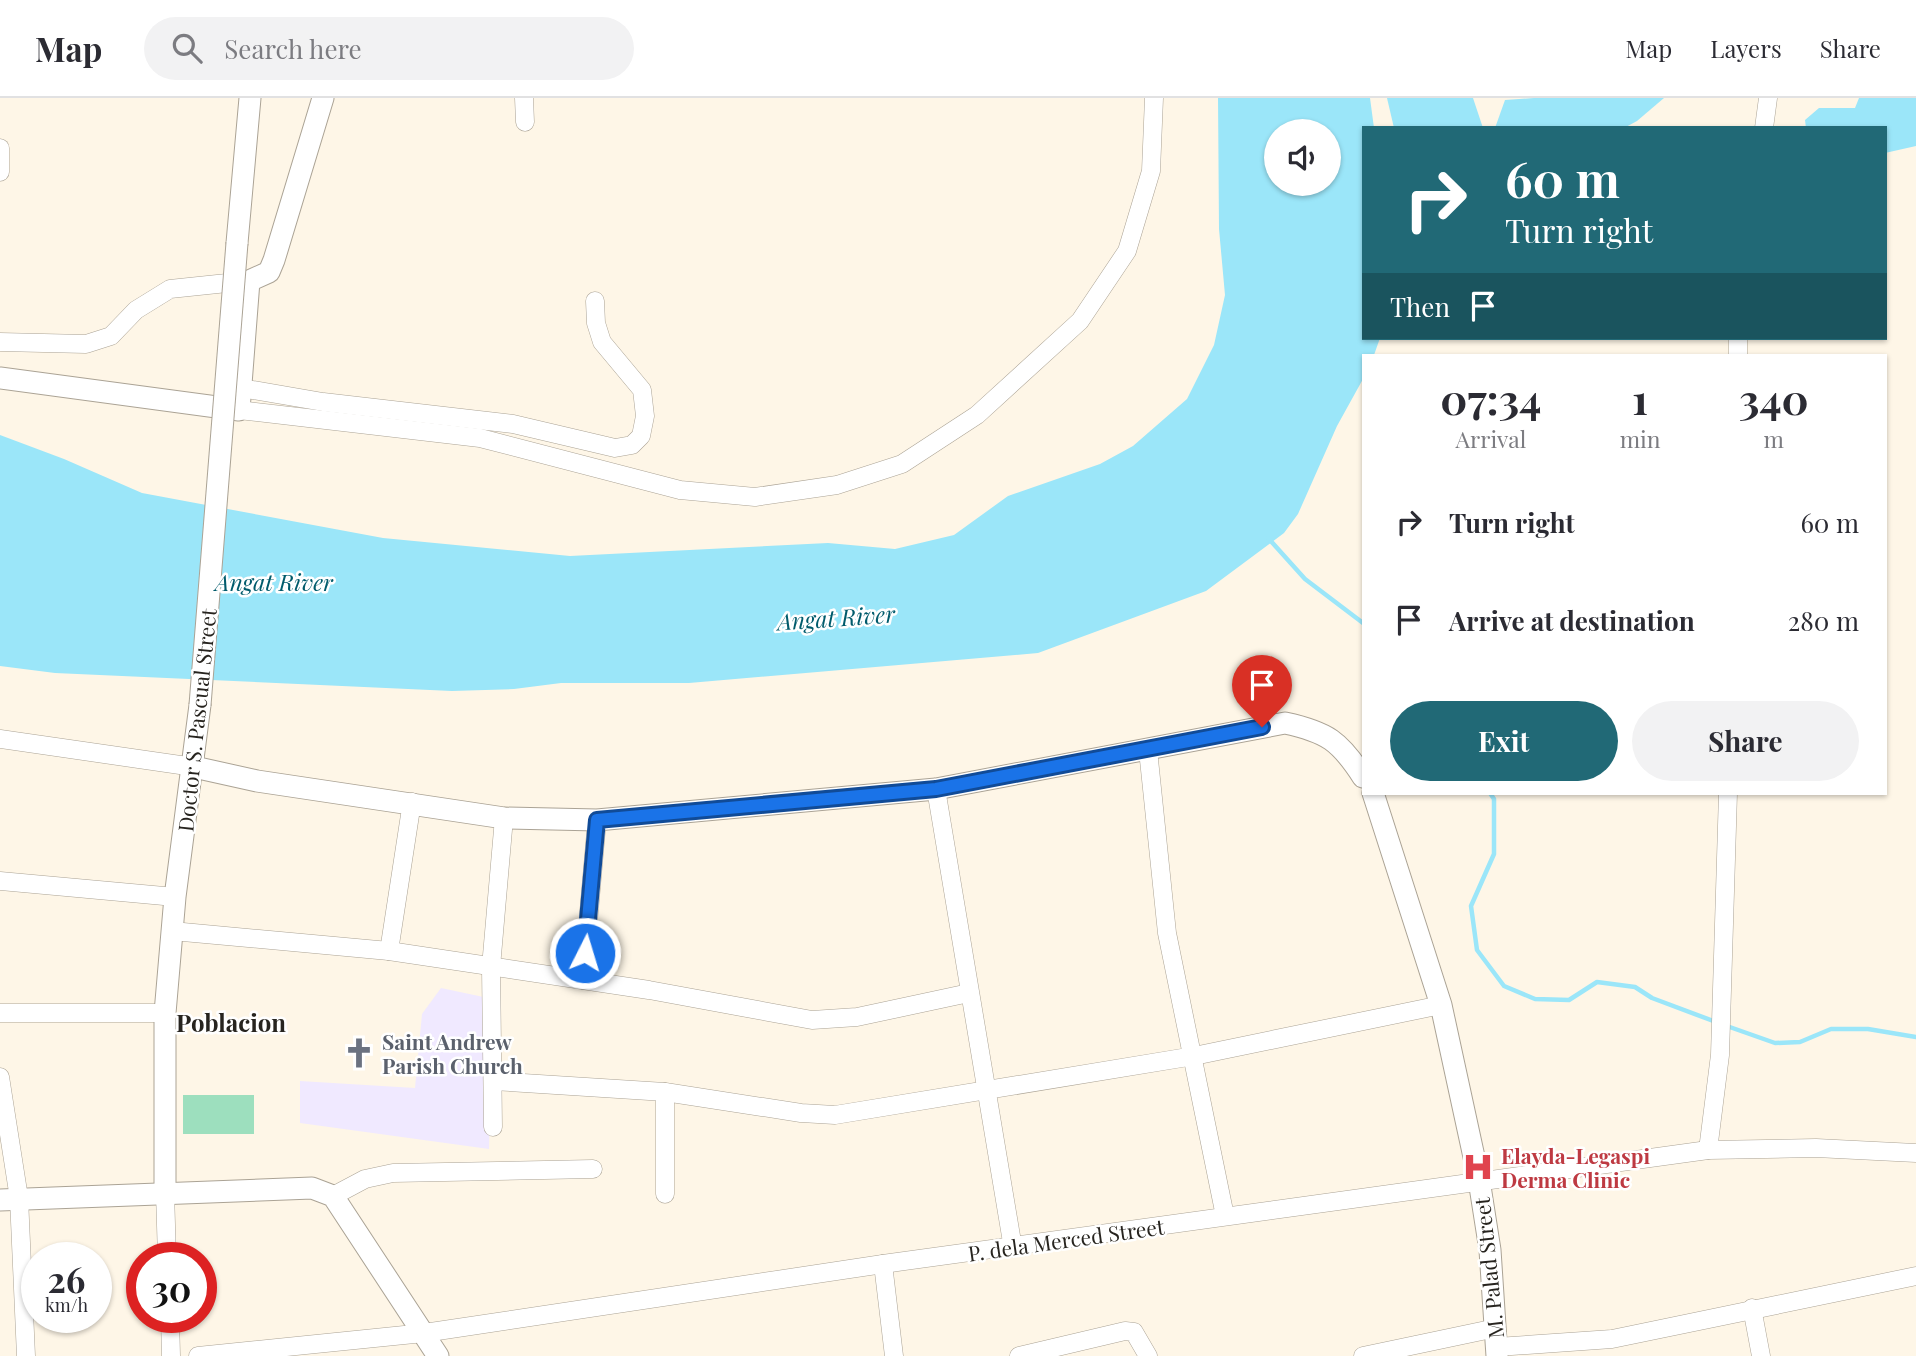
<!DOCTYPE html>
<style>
body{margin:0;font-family:"Playfair Display",serif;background:#f2f2f3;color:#2b2b33;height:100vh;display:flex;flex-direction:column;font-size:26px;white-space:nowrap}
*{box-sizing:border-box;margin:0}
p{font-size:23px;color:#7c7c81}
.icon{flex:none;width:38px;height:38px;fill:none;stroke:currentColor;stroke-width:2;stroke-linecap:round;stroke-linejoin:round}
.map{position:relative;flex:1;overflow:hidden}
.panel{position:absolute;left:1362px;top:256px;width:525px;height:441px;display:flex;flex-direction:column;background:#fff;border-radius:0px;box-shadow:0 2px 5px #0004}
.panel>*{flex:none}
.banner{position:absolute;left:1362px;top:28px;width:525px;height:214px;border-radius:0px;box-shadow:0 2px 5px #0004;background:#216976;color:#fff;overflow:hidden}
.controls{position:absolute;left:1264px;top:21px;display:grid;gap:14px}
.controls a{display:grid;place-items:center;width:77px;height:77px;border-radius:50%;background:#fff;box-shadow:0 2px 5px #0004;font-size:35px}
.speed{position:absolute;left:21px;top:1144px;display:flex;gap:14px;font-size:35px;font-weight:700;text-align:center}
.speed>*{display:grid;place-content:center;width:91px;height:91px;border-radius:50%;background:#fff;box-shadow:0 2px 5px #0004;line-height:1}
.speed small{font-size:18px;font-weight:400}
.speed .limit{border:10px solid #d22;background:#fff;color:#111}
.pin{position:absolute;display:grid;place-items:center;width:60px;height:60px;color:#fff;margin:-72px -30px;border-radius:50% 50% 50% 0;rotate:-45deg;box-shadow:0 0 7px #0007}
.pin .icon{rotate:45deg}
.me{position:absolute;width:77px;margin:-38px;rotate:5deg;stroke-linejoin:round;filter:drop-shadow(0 0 5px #0008)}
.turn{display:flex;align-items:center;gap:24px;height:147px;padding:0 28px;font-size:32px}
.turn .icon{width:91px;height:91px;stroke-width:2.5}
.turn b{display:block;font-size:49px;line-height:60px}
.then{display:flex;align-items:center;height:66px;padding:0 28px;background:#0003;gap:14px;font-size:26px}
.eta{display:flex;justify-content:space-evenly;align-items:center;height:119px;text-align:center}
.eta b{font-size:42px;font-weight:700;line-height:49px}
.primary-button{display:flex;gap:14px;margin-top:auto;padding:14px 28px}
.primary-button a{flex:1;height:80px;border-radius:42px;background:#216976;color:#fff;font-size:28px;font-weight:700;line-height:80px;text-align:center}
.primary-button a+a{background:#f2f2f3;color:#2b2b33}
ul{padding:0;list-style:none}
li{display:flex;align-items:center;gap:21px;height:98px;padding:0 28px}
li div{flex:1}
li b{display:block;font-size:26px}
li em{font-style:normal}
header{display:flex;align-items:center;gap:42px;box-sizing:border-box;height:98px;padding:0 35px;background:#fff;border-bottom:2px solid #e1e1e2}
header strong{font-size:33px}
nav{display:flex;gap:38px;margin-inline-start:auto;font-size:24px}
.search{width:490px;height:63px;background:#f2f2f3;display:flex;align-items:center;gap:18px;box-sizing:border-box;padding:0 24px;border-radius:38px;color:#7c7c81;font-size:26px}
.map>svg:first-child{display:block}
</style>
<header>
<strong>Map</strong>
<div class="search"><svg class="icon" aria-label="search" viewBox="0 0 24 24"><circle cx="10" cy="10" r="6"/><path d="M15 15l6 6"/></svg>Search here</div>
<nav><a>Map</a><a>Layers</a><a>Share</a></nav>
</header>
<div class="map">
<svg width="1916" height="1258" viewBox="0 0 1916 1258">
<rect width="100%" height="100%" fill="#fef6e7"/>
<polygon fill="#f0e9ff" points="441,890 493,901 489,1051 300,1025 300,983 415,990 422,916"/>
<rect fill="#9ddfbe" x="183" y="997" width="71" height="39"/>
<g fill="#9be6f9" fill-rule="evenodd">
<path d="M1218 0H1370L1374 30H1363V240H1380L1374 257H1363V281L1337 328 1298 416 1284 435 1206 493 1038 555 689 585H561L514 591 452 593 55 575 0 568V337L64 361 142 395 383 440 570 458 828 445 895 451 954 437 1008 398 1100 366 1133 348 1187 301 1214 247 1225 197 1219 131ZM1276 33H1328V86H1276Z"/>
<polygon points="1387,0 1473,0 1483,30 1394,30"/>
<polygon points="1534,0 1664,0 1637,23 1624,30 1495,30 1505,2"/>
<polygon points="1859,0 1916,0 1916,48 1885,55 1885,30 1806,30 1805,22 1819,10 1855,10"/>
</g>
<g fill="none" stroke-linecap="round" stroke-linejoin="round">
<g stroke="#9be6f9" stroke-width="4.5">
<polyline points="1268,440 1305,481 1363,525"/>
<polyline points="1490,695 1494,701 1494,756 1471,808 1477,852 1504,888 1535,901 1569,902 1597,884 1635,889 1652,900 1716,924"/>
<polyline points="1724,927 1775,945 1800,944 1831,931 1868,931 1916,939"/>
</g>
<g stroke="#aba395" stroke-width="19">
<g id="minor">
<polyline points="524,0 525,24"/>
<polyline points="1764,30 1768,0"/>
<polyline points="0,50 0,74"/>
<polyline points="0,244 86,246 111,238 136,212 170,191 246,183"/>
<polyline points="1738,257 1738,240"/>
<polyline points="241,290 323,304 513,326 615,350 632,347 641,338 645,318 642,292 602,244 596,225 595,203"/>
<polyline points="239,312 480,340 680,392 755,399 837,387 902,366 977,317 1080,223 1127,153 1151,73 1154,0"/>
<polyline points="0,641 194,669"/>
<polyline points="1148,652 1167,835 1225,1118"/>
<polyline points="936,691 1013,1150"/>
<polyline points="0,783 175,799"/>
<polyline points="172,833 389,853 649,892 812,922 857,919 969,895"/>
<polyline points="389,853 412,704"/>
<polyline points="583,882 597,722"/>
<polyline points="0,915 165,915"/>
<polyline points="0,979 19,1100 26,1258"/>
<polyline points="493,983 665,994 801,1015 835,1017 1194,958 1441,907"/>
<polyline points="665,994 665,1096"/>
<polyline points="493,1029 491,869 504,720"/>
<polyline points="1708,1052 1720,957 1728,695"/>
<polyline points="165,1094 167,1160"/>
<polyline points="333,1098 365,1081 393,1075 593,1071"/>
<polyline points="883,1166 894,1258"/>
<polyline points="1752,1210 1761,1258"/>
<polyline points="170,1220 171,1258"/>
<polyline points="1497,1249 1612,1241 1916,1178"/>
<polyline points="198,1258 424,1235 883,1166 1708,1052 1816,1050 1916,1055"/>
<polyline points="1019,1258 1125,1233 1134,1234 1148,1258"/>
<polyline points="1363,1258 1496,1230"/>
</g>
</g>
<g stroke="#aba395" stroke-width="23">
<g id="tertiary">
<polyline points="237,145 250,0"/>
<polyline points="0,280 239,312 249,183 269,174 274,162 323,0"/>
<path d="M194 669 257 683 504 720 597 722 936 691 1285 625C1327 634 1340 643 1363 679"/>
<polyline points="1373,695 1441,907 1479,1082 1490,1152 1497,1258"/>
<polyline points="165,1094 165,915 175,799 200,607"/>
<polyline points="0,1102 312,1090 333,1098 438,1258"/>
</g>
</g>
<use href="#minor" stroke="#fff" stroke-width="18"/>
<use href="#tertiary" stroke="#fff" stroke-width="21"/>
<g stroke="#aba395" stroke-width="23" stroke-linecap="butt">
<polyline id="tertiary-bridge" points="200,607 237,145"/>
</g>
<use href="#tertiary-bridge" stroke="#fff" stroke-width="21"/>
</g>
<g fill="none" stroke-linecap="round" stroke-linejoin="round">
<g stroke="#114b97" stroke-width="18">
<polyline id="route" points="585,855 597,722 936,691 1262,629"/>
</g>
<use href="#route" stroke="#1a73e8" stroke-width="12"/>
</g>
<defs>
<g id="church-bare" transform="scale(2.415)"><path d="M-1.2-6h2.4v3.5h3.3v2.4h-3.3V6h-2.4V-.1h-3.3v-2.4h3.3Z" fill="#6b7280" stroke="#fff" stroke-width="2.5" paint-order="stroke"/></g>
<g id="hospital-bare" transform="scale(2.415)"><path d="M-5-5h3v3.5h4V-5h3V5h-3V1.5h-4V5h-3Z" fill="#e0444e" stroke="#fff" stroke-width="2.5" paint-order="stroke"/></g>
</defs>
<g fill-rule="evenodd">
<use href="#church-bare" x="359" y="955"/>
<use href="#hospital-bare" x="1478" y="1069"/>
</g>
<g text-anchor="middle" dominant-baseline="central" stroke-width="5" stroke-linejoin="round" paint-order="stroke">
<g font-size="21" fill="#27241f" stroke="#fff">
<text transform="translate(196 622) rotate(-84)">Doctor S. Pascual Street</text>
<text transform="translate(1066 1141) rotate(-8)">P. dela Merced Street</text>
<text transform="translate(1488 1170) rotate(-96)">M. Palad Street</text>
</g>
<g font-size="21" font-weight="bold" fill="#5b616d" stroke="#fff" text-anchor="start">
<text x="382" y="943">Saint Andrew<tspan x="382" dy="24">Parish Church</tspan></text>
</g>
<g font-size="21" font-weight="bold" fill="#be3a42" stroke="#fff" text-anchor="start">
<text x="1501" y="1057">Elayda-Legaspi<tspan x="1501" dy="24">Derma Clinic</tspan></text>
</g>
<g font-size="23" font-style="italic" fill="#005b6c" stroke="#fff">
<text x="274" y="483">Angat River</text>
<text transform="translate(836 519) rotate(-4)">Angat River</text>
</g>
<g font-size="24" font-weight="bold" fill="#27241f" stroke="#fff">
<text x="231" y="924">Poblacion</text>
</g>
</g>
</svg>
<div class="controls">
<a><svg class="icon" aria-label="sound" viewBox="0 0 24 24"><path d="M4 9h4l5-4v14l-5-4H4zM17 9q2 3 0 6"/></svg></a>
</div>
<div class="speed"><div>26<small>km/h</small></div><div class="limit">30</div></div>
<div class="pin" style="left:1262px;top:629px;background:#d93025"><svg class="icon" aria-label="arrive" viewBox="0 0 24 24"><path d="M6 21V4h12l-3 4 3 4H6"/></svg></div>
<svg class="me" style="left:585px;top:855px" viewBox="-20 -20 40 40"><circle r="17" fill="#1a73e8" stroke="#fff" stroke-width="3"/><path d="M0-11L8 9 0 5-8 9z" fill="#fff"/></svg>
<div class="banner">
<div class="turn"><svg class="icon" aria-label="right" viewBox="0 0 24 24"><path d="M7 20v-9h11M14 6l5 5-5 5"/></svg><div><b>60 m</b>Turn right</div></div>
<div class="then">Then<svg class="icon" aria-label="arrive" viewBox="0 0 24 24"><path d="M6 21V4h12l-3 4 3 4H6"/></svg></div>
</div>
<section class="panel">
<div class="eta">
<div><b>07:34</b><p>Arrival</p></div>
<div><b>1</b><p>min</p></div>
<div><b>340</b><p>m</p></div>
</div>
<ul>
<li><svg class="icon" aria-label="right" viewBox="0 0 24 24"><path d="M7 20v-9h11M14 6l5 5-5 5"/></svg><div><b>Turn right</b></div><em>60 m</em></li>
<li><svg class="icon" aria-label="arrive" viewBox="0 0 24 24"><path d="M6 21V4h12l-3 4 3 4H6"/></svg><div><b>Arrive at destination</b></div><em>280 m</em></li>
</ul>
<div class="primary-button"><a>Exit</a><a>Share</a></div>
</section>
</div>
